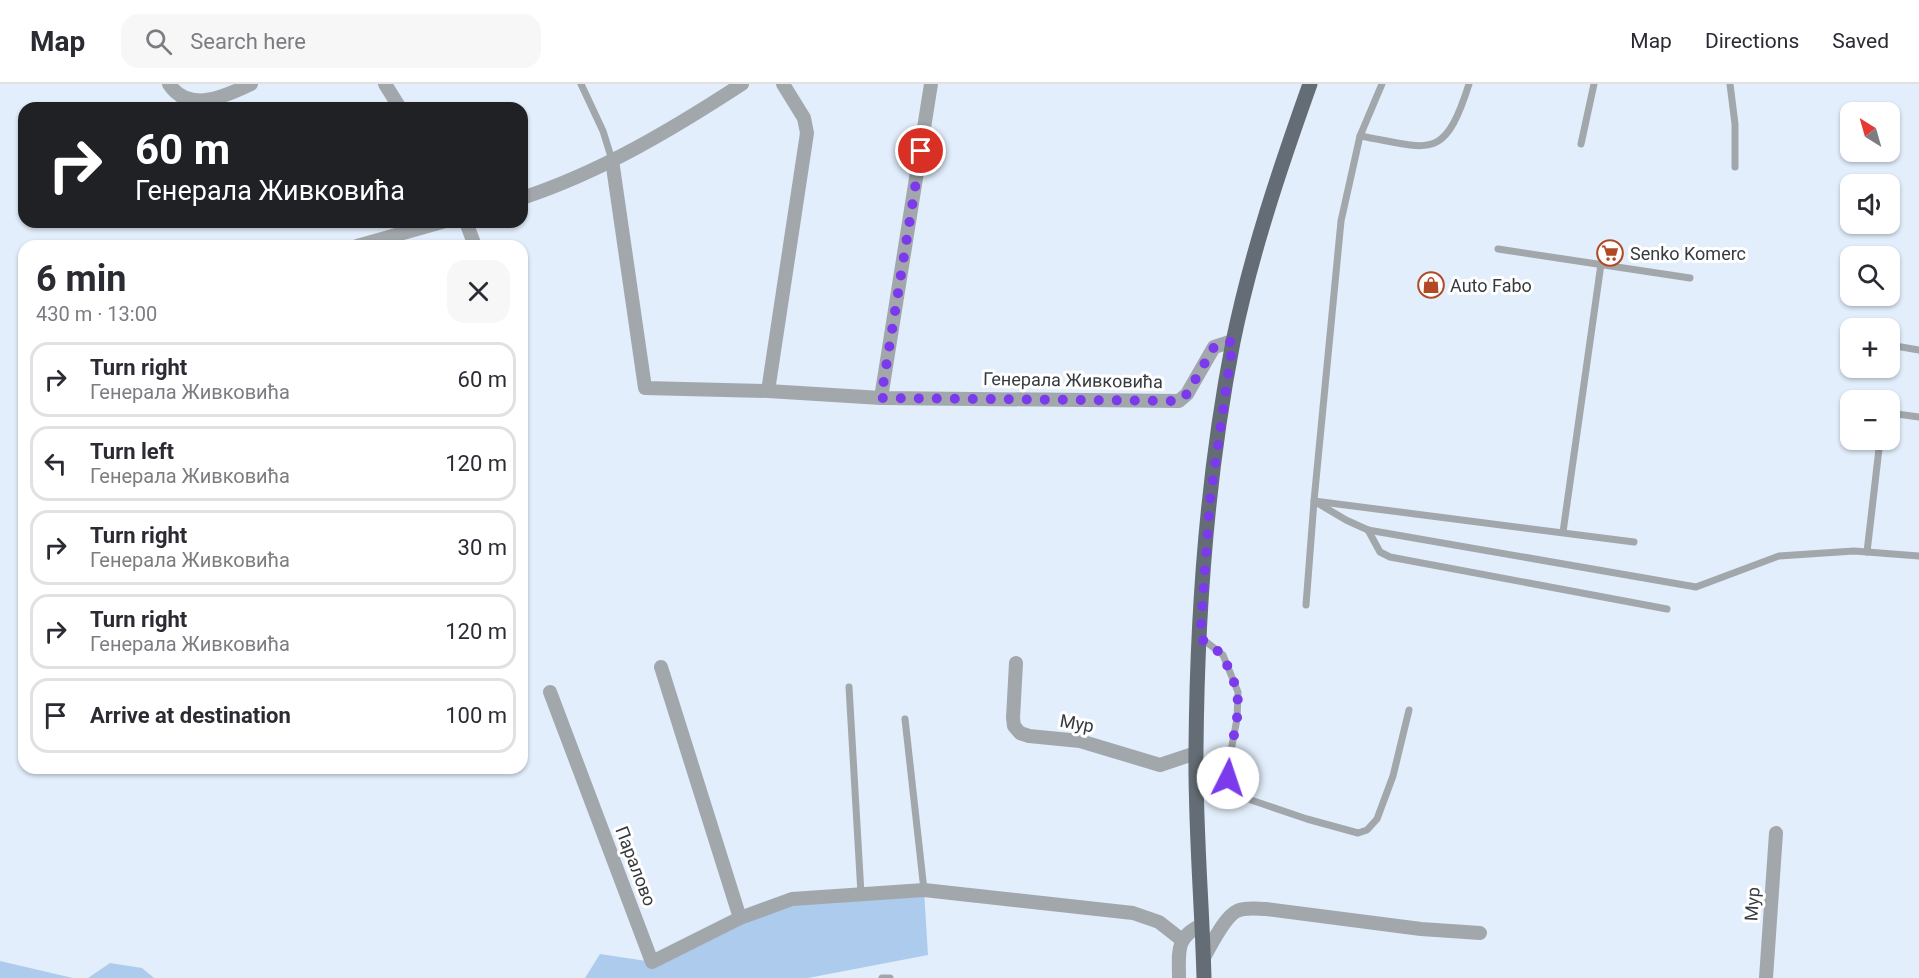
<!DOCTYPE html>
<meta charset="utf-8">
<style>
body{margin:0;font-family:Roboto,sans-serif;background:#f7f7f7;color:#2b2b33;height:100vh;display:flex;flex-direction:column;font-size:22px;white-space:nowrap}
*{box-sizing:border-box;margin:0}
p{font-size:20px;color:#7c7c81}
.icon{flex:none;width:33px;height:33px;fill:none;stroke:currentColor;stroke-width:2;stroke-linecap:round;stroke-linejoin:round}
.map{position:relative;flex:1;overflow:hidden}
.drawer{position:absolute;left:18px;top:156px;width:510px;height:534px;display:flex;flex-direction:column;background:#fff;border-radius:18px;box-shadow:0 2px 4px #0004}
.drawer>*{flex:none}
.top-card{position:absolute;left:18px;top:18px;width:510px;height:126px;border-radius:18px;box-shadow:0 2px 4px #0004;background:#202124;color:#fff;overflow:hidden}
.needle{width:39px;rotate:323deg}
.controls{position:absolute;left:1840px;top:18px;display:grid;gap:12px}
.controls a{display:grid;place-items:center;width:60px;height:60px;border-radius:12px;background:#fff;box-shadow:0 2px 4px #0004;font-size:30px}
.pin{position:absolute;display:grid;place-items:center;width:51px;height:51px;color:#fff;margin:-26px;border:3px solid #fff;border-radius:50%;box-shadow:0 2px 6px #0007}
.me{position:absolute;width:66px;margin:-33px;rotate:4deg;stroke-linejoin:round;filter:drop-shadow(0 0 4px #0008)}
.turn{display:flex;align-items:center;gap:21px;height:126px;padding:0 18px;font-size:27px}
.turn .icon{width:78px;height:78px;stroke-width:2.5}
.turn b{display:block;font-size:42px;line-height:51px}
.round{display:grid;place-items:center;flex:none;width:63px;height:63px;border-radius:18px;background:#f7f7f7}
.head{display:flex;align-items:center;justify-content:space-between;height:102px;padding:0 18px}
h1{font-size:36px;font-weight:700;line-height:45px}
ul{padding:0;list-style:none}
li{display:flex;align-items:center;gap:18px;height:75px;margin:0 12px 9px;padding:0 6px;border:3px solid #e1e1e2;border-radius:18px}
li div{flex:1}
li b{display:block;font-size:22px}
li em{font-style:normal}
header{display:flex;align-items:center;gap:36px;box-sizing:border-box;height:84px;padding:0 30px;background:#fff;border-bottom:2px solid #e1e1e2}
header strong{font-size:28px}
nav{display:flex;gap:33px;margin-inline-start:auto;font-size:21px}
.search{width:420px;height:54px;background:#f7f7f7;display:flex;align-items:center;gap:15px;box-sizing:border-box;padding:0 21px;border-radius:18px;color:#7c7c81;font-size:22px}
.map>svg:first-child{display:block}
</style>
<header>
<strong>Map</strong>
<div class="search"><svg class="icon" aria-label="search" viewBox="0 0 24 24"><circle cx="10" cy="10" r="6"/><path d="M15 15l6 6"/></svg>Search here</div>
<nav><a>Map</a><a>Directions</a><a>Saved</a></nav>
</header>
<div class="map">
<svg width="1919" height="894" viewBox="0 0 1919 894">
<rect width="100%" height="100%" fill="#e2eefb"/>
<g fill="#adcced">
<polygon points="924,806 928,871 808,894 585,894 600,870 653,878 792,815"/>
<polygon points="0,877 73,894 0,894"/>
<polygon points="110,879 142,884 154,894 88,894"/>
</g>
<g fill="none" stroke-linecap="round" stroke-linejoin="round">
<g stroke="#a2a7ac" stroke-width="7">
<polyline points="581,0 603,47 612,76"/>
<polyline points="1382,0 1360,52 1341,137 1314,417 1346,436 1368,446 1696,503 1779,472 1854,467 1919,472"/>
<polyline points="1730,0 1735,40 1735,83"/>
<polyline points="169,24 188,17"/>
<path d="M1360 52C1430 64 1444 79 1469 0"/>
<polyline points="1581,60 1594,0"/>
<polyline points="1498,165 1690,194"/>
<polyline points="1890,261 1919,266"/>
<polyline points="1890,329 1919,333"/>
<polyline points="1368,446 1380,468 1390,473 1667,525"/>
<polyline points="1563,448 1601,180"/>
<polyline points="1867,468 1880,356"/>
<polyline points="1306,521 1314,417 1634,458"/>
<polyline points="1200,553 1223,571 1238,608 1237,635 1227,688 1232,702 1242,713 1307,735 1358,749 1367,746 1377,735 1393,692 1409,626"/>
<polyline points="849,603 861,810"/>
<polyline points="905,635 924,806"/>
<polyline points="882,894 890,894"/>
</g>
<g stroke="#a2a7ac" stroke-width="14">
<path d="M169 0C189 30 226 12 251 0"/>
<polyline points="385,0 400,24"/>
<polyline points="612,76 645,304 768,307 881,314 1179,317 1187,310 1214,263 1233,257"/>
<path d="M522 114C601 88 673 45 742 0"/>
<polyline points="466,138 475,162"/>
<polyline points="357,162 442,138"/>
<polyline points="768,307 807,49 804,34 783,0"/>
<polyline points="881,314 931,0"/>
<polyline points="1016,579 1013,634 1014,642 1020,649 1029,652 1080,657 1160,681 1196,669"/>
<polyline points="661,583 740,834 792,815 924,806 1133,829 1159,838 1182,856"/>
<polyline points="550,608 652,878 740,834"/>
<path d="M1203 875C1211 862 1224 833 1237 827 1245 823 1258 825 1266 825L1421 845 1480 849"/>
<path d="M1179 894C1179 868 1175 853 1202 841"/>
<polyline points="1766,894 1776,749"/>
</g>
<path stroke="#646d76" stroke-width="15" d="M1204 894C1202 818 1195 742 1196 666 1197 530 1207 391 1233 258 1251 170 1280 84 1310 0"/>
</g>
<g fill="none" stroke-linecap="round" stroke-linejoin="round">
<polyline stroke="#7c3aed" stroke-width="10" stroke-dasharray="0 18" points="921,67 881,314 1179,317 1187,310 1214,263 1233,257 1210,416 1200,554 1223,571 1238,608 1237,635 1227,688 1228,694"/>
</g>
<defs>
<g id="supermarket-ring" transform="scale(1.35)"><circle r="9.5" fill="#fff" stroke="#b14a24" stroke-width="1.5"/><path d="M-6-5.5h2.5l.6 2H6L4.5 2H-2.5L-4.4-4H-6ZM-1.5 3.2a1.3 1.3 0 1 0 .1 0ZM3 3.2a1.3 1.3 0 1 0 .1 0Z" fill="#b14a24"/></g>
<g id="shop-ring" transform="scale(1.35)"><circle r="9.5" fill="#fff" stroke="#b14a24" stroke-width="1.5"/><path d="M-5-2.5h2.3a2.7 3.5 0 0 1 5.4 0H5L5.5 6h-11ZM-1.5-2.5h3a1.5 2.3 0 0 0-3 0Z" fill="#b14a24"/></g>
</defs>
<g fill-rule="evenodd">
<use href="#supermarket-ring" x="1610" y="169"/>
<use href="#shop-ring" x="1431" y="201"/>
</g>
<g text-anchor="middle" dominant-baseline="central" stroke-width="6" stroke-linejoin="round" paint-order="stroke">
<g font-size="18" fill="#363b40" stroke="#fff" text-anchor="start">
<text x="1630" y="169">Senko Komerc</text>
<text x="1450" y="201">Auto Fabo</text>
</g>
<g font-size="18" fill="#363b40" stroke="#fff">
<text transform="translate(1073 296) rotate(1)">Генерала Живковића</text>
<text transform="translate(1077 639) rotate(10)">Мур</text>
<text transform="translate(636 782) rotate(69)">Паралово</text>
<text transform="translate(1752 820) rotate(-86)">Мур</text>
</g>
</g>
</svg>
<div class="controls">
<a><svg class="needle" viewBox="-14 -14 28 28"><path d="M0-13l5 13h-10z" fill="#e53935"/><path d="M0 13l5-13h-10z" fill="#7c7c81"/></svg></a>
<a><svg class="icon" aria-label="sound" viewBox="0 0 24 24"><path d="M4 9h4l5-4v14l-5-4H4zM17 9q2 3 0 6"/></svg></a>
<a><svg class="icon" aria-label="search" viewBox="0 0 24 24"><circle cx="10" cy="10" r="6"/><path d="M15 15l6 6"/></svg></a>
<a>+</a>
<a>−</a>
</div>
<div class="pin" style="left:921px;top:67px;background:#d93025"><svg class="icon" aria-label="arrive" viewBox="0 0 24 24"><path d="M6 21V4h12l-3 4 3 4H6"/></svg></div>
<svg class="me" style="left:1228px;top:694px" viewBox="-20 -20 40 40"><circle r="19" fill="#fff"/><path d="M0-13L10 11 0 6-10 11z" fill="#7c3aed"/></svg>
<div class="top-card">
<div class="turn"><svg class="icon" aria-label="right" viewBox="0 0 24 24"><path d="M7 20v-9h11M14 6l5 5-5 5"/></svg><div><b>60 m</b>Генерала Живковића</div></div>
</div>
<section class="drawer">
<div class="head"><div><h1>6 min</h1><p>430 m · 13:00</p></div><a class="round"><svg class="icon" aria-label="close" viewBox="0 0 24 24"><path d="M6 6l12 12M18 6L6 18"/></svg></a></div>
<ul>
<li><svg class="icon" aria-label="right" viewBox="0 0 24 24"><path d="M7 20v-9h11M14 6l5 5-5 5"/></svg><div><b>Turn right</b><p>Генерала Живковића</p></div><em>60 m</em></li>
<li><svg class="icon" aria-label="left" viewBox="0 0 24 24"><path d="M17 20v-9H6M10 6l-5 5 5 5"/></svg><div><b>Turn left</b><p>Генерала Живковића</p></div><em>120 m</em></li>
<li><svg class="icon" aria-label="right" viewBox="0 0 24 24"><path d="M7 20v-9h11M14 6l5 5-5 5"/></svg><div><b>Turn right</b><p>Генерала Живковића</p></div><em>30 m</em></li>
<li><svg class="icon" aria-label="right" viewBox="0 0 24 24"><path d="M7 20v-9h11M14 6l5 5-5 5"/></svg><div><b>Turn right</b><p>Генерала Живковића</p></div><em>120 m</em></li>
<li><svg class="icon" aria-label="arrive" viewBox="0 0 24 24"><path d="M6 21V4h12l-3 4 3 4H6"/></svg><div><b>Arrive at destination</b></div><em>100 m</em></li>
</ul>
</section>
</div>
